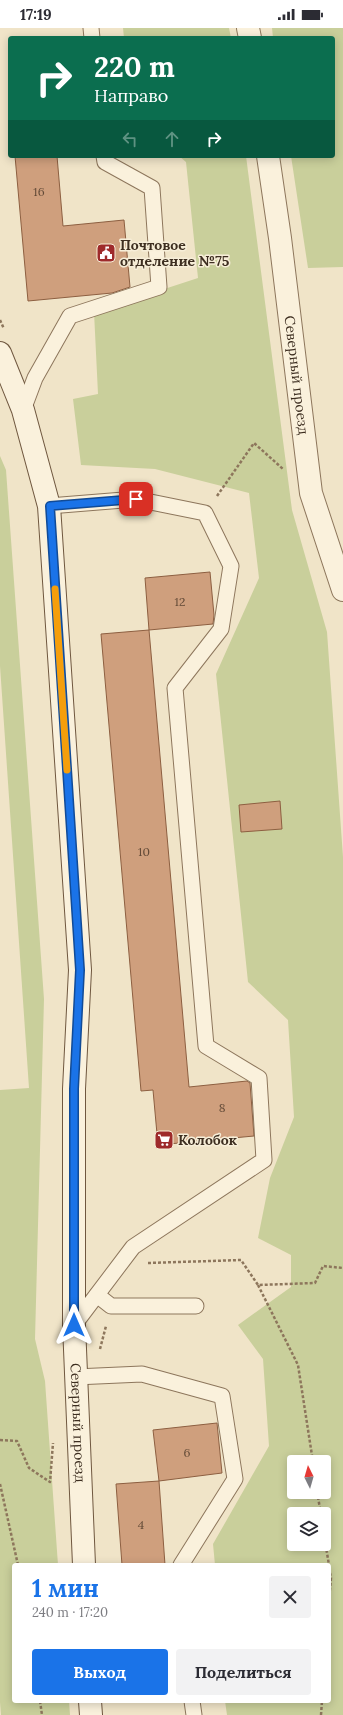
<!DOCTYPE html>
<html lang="ru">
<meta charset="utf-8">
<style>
body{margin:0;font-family:Lora,serif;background:#f2f2f3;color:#2b2b33;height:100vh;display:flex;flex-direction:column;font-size:15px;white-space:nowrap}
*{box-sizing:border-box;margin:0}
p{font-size:13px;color:#7c7c81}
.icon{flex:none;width:22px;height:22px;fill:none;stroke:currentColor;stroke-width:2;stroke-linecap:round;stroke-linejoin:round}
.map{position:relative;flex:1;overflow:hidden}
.panel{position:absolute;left:12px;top:1535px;width:319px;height:140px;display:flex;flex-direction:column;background:#fff;border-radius:4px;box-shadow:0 2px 10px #0003}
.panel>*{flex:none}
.hud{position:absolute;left:8px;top:8px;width:327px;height:122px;border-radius:4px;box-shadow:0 2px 10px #0003;background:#0b6e4f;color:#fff;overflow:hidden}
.needle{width:26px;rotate:355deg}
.tools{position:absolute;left:287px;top:1427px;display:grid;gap:8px}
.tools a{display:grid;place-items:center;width:44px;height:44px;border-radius:4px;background:#fff;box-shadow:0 2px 10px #0003;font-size:20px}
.pin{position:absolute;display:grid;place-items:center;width:34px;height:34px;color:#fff;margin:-17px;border-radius:8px;box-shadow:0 2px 6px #0006}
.me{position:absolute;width:44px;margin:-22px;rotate:0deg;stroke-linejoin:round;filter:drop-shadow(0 0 3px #0008)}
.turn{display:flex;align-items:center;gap:14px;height:84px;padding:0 20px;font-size:18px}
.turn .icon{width:52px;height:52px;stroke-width:2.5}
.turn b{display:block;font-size:28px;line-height:34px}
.lanes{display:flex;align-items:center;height:38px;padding:0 20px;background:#0003;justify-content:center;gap:20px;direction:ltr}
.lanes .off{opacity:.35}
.round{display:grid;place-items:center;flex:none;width:42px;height:42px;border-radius:4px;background:#f2f2f3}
.summary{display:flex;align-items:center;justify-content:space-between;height:68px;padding:0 20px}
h1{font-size:24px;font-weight:800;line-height:30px;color:#1a73e8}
.primary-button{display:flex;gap:8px;margin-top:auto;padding:8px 20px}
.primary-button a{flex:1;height:46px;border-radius:4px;background:#1a73e8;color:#fff;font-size:16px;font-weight:800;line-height:46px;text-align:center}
.primary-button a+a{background:#f2f2f3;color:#2b2b33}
.status{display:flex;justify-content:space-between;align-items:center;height:28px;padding:0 20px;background:#fff;direction:ltr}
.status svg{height:11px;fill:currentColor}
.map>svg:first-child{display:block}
</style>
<div class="status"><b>17:19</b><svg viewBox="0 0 49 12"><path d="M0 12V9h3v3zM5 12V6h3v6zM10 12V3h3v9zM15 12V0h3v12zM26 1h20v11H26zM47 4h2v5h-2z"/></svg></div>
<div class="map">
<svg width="343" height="1687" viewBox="0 0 343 1687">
<rect width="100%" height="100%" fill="#f0e4c8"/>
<g fill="#c9cf9b" fill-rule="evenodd">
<polygon points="123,0 229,0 231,10 124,10"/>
<polygon points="272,0 343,0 343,239 308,240 291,128 333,128 333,10 273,10"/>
<path d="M179 128H246L292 482 327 604 343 829V1687H227L225 1673H329V1537H215L213 1516 269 1418 263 1331 238 1297 291 1259V1227L258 1210 270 1150 294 1089 288 992 248 954 216 646 259 550 249 465 155 441 81 437 73 371 98 366 94 284 198 250 186 134ZM294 1434H324V1464H294ZM294 1486H324V1516H294Z"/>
<polygon points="0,428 6,442 44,971 35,1311 45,1353 58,1537 14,1537 14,1673 69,1673 70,1687 1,1687 0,1674 0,1062 29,1060 0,638"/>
</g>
<g fill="#cf9f7d" stroke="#8d5f41">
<polygon points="15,128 57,128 63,198 124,192 130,259 112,265 28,273"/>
<polygon points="210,544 214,587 213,596 149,602 145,550"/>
<polygon points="149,602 189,1059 247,1053 250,1055 254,1108 158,1117 153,1062 141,1063 101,606"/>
<polygon points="280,773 282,801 241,804 239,777"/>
<polygon points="217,1395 222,1445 159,1453 153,1402"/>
<polygon points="159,1453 165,1537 122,1537 116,1456"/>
</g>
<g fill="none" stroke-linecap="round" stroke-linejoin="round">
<g stroke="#8d765c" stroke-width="17">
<g id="lane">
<polyline points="91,0 92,10"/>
<polyline points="23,382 35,350 70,288 159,259 152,160 105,134 104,128"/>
<polyline points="49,478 136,471 205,485 231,538 221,601 175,660 206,1018 259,1050 264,1132 133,1219 74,1297"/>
<polyline points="97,1267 111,1278 196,1278"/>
<polyline points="75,1349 142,1346 222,1368 235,1451 181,1537"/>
<polyline points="192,1673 194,1687"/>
</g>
</g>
<g stroke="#8d765c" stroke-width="24">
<g id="street">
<polyline points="248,0 250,10"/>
<path id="s1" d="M268 128 280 210 311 465 343 562"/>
</g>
</g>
<g stroke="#6f573f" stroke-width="24">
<g id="secondary">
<path id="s2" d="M0 325 23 382 49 478 80 942 74 1061V1297L84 1537"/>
<polyline points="90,1673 91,1687"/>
</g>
</g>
<g stroke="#8d765c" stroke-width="2.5" stroke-dasharray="3 2" stroke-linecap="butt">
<polyline points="0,292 4,301"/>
<polyline points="217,468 254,415 283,441"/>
<polyline points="148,1235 241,1232 258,1257 315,1255 323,1238 343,1240"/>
<polyline points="258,1257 298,1337 313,1434"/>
<polyline points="100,1321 106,1298"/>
<polyline points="0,1412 17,1413 29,1440 50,1454 53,1415"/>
<polyline points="0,1456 18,1537"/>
<polyline points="317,1464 321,1486"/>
<polyline points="324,1507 329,1537"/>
<polyline points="329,1540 331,1550 329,1572"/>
<polyline points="40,1673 42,1687"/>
<polyline points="321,1687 322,1673"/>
</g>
<use href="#lane" stroke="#faf1dc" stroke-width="15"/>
<use href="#street" stroke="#faf1dc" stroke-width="22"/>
<use href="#secondary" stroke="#faf1dc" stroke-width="22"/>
</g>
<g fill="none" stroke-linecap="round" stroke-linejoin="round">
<g stroke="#114b97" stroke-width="10">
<polyline id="route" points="74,1297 74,1061 80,942 50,478 136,471"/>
</g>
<use href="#route" stroke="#1a73e8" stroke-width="7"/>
<polyline stroke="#f59e0b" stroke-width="7" points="55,561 67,742"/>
</g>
<defs>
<g id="civic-square" transform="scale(1)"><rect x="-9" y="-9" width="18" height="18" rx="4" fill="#9e2a2b" stroke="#f7eed8"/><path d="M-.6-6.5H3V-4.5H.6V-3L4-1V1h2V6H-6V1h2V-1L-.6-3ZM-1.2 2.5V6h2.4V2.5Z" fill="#fff"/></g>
<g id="supermarket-square" transform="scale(1)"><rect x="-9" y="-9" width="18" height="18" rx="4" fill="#9e2a2b" stroke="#f7eed8"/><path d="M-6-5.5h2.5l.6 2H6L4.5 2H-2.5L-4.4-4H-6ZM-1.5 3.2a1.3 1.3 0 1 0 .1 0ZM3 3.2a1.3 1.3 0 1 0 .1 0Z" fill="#fff"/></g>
</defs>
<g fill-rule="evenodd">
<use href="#civic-square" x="106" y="225"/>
<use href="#supermarket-square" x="164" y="1112"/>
</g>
<g text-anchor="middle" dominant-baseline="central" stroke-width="3" stroke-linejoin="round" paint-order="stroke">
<g font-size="12" fill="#624a37">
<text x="39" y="163">16</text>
<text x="180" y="573">12</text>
<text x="144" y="823">10</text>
<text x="222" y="1079">8</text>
<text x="187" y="1424">6</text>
<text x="141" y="1496">4</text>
</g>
<g font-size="14" font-weight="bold" fill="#3d2e20" stroke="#f7eed8" text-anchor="start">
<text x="120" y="217">Почтовое<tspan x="120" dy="16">отделение №75</tspan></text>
<text x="178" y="1112">Колобок</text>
</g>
<g font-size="14" fill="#3d2e20" stroke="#f7eed8">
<text stroke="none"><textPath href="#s1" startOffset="221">Северный проезд</textPath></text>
<text stroke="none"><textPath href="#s2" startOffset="1079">Северный проезд</textPath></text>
</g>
</g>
</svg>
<div class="tools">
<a><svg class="needle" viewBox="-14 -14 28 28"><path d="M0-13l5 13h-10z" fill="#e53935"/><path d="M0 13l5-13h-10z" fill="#7c7c81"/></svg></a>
<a><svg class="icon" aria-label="layers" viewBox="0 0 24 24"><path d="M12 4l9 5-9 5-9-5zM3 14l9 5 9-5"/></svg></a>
</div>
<div class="pin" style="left:136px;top:471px;background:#d93025"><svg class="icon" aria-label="arrive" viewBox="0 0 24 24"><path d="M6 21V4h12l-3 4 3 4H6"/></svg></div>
<svg class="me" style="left:74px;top:1297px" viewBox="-20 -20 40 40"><path d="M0-17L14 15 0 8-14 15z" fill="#1a73e8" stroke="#fff" stroke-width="4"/></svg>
<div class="hud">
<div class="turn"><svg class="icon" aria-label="right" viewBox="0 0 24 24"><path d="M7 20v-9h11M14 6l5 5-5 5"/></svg><div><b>220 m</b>Направо</div></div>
<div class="lanes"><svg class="icon off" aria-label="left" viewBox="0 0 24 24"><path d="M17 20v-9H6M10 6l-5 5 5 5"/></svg><svg class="icon off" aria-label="ahead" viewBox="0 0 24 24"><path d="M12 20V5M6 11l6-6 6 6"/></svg><svg class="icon" aria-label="right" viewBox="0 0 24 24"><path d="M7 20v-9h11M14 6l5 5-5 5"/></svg></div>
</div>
<section class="panel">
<div class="summary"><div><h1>1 мин</h1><p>240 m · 17:20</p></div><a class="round"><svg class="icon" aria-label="close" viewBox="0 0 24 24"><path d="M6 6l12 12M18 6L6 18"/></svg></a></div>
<div class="primary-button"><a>Выход</a><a>Поделиться</a></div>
</section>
</div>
